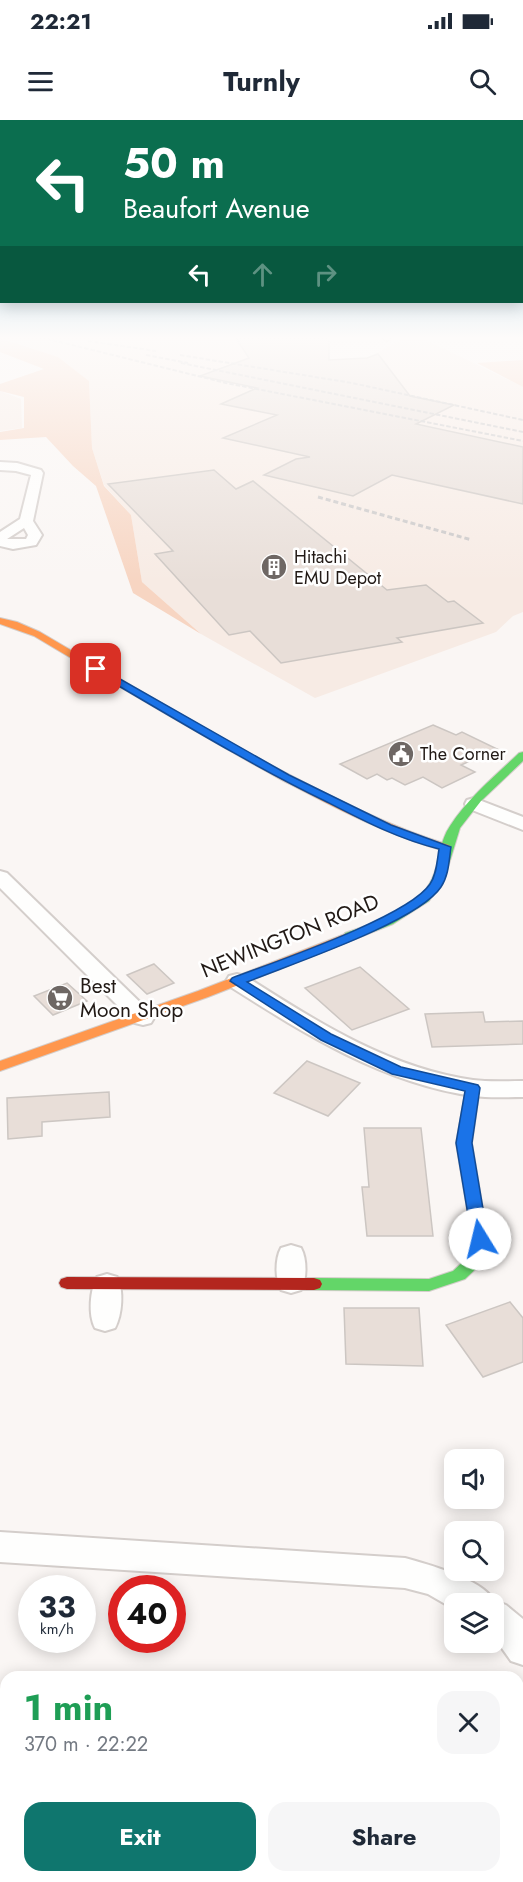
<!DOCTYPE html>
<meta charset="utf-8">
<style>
body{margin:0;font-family:Jost,sans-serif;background:#f6f6f7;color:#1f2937;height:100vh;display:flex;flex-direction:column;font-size:22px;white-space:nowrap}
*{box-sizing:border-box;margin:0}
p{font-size:20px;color:#747a83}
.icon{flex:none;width:33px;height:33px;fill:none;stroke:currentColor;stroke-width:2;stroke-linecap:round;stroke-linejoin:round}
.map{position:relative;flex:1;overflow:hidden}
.side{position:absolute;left:0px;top:1551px;width:524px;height:212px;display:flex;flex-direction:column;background:#fff;border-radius:18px 18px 0 0;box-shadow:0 3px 15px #0003}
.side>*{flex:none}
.banner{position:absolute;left:0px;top:0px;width:524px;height:183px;box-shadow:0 3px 15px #0003;background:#0b6e4f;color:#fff;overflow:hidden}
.buttons{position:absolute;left:444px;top:1329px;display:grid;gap:12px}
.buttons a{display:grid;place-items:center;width:60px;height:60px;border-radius:12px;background:#fff;box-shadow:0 3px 15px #0003;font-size:30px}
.speed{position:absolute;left:18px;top:1455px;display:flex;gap:12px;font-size:30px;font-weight:700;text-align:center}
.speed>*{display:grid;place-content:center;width:78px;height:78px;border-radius:50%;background:#fff;box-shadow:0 3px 15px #0003;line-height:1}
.speed small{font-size:15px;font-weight:400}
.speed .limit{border:9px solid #d22;background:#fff;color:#111}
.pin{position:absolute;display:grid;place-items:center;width:51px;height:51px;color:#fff;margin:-26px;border-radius:12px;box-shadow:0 3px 9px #0006}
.me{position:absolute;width:66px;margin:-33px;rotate:351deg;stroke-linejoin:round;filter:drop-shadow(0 0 4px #0008)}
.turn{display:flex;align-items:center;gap:21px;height:126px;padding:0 24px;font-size:27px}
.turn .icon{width:78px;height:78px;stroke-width:2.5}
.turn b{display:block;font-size:42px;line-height:51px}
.lanes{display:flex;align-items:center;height:57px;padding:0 24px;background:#0003;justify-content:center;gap:30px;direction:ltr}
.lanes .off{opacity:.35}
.round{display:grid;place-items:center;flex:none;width:63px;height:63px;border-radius:18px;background:#f6f6f7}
.overview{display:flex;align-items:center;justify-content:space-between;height:102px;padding:0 24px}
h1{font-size:36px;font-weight:700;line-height:45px;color:#1e9e55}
.button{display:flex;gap:12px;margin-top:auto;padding:12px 24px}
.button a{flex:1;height:69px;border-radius:18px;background:#0f766e;color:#fff;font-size:24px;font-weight:700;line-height:69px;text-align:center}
.button a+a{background:#f6f6f7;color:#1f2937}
.status{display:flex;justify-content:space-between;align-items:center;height:42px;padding:0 30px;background:#fff;direction:ltr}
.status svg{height:16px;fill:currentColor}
header{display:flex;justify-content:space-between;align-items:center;height:78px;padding:0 24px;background:#fff;font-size:27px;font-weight:700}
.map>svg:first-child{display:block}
</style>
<div class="status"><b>22:21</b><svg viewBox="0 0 49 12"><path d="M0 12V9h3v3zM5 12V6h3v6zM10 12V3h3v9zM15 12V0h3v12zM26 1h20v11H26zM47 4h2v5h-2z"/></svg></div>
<header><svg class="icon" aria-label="menu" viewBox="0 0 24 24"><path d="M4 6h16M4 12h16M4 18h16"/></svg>Turnly<svg class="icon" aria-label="search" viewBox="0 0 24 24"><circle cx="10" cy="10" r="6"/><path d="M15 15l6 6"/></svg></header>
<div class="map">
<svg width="523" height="1762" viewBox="0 0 523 1762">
<rect width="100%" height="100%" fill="#faf6f4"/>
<g fill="#f7ebe4">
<polygon points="0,217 190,217 263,222 320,241 367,238 403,219 426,220 523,267 523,492 513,496 496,512 315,578 201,514 142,462 131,395 104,365 92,328 89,261 58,237"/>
<polygon points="0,271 21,279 22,308 0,311"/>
</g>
<g fill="#f7d5c2">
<polygon points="0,218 58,237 89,261 92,328 104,366 131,395 142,462 201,514 133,473 96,366 73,346 46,317 0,320 0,312 24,308 24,277 0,271 0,264 44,249 0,232"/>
<polygon points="523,240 523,267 477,243"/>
</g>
<g fill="#e8ded8" stroke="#ccc6c2" stroke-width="1.5">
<polygon points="235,217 329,217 329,240 367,238 378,234 410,276 454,285 416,304 523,327 523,384 392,355 353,376 264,355 296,339 310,337 223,318 277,295 221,284 257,268 200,256 249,238"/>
<polygon points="214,350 236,369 253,361 387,470 426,465 448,482 454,481 483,503 397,518 402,522 281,543 250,511 229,515 155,434 173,431 108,364"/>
<polygon points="433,605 456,615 462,612 497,629 461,645 475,652 442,668 423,657 405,665 392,658 387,660 377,654 367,659 340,644"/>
<polygon points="154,844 174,863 147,874 127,855"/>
<polygon points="360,847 409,889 352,910 305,868"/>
<polygon points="67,863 87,881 53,895 34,876"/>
<polygon points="483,892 485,902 523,901 523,924 432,927 425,894"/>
<polygon points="307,941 360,963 328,996 274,973"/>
<polygon points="109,972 110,997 42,1002 42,1016 8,1019 7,978"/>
<polygon points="364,1008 421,1008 433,1116 367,1116 362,1067 369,1067"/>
<polygon points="510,1182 523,1198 523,1242 483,1257 446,1205"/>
<polygon points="344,1188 419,1188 423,1246 346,1244"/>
</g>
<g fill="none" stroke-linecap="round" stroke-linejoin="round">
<g stroke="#d4cecb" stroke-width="4">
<g id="street">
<polygon points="381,217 392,217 387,220"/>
<path d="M0 342 17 343 41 350 43 353 33 401 42 415 36 425 13 429 0 426V412L20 399 31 355 16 351 0 350ZM24 408 28 415 26 419H7Z"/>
<polygon points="474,678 523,697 523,710 467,688 465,684 467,680"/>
<polygon points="0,751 7,753 151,893 154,898 151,903 143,905 135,903 0,768"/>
<path d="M237 854 245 856C316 901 388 948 473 960 489 962 506 961 523 961V977C506 977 489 978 473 976 382 963 305 914 229 866L226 861 229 856Z"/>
<path d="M291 1125 301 1128C307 1139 307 1159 301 1170L291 1173 281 1170C275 1159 275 1139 281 1128Z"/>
<path d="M107 1154 117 1157C124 1170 122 1195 115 1208L105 1211 95 1208C88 1195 90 1170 97 1157Z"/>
<path d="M0 1412 405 1438C427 1444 484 1460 493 1480L506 1485 523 1499V1545L511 1541 494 1517V1484H454V1489L428 1474 405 1468 0 1442Z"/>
</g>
</g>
<g stroke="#d4cecb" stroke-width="2">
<g id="fast">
<path d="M523 632V641L481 681 460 708 445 757 429 781 393 804 355 819H345L344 816 345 813C377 802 422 789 434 754 440 738 440 720 450 706 468 678 495 656 519 633Z"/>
<polygon points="473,963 480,968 472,1023 488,1119 483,1142 465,1159 429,1171 314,1170 308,1168 306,1164 308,1160 314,1158 429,1159 453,1151 469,1136 472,1119 456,1023 466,968"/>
</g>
</g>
<g stroke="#d4cecb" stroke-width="2">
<g id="slow">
<path d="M0 498 17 502 40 512C120 559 200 607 282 651 336 679 390 707 449 725L451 727 445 731C388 716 334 687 282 660 198 614 116 565 34 516L0 504Z"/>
<polygon points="350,812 356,816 355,819 208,877 0,951 0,941 198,871"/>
</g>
</g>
<g stroke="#d4cecb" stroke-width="2">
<polygon id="jam" points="67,1157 314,1158 320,1160 322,1164 320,1168 314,1170 67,1169 61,1167 59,1163 61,1159"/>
</g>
<use href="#street" fill="#fefefd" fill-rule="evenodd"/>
<use href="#fast" fill="#63d668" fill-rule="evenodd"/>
<use href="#slow" fill="#ff974d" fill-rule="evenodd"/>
<use href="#jam" fill="#b3261e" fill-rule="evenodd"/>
<g stroke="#c9c7c7" stroke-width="2" stroke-dasharray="4.5 2" stroke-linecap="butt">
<polyline points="40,217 226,263 523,321"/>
<polyline points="88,221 156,231"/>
<polyline points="146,235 188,243"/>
<polyline points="180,235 352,263 523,300"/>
<polyline points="181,243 523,312"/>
</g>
<polyline stroke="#c9c7c7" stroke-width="3" stroke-dasharray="5 3" stroke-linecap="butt" points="318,377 472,420"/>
</g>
<linearGradient id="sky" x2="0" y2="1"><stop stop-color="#8dc8e4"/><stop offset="0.47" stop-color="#fdfbfa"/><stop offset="1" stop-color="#fdfbfa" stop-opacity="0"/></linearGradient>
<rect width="523" height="463" fill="url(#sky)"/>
<path fill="#1a73e8" stroke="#114b97" stroke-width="1.5" d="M93 547H99L289 655 391 705 451 727C449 740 449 755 441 767 418 802 291 844 247 862L331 914 401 947 478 965 480 968 472 1023 488 1119 486 1123H474L472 1119 456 1023 465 971 392 954 321 920 230 861 232 858C274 842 408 797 430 764 437 754 437 740 439 729 398 719 362 700 325 681 245 642 169 595 93 551Z"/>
<defs>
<g id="building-disc" transform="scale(1.35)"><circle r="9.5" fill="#6e6764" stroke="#fff"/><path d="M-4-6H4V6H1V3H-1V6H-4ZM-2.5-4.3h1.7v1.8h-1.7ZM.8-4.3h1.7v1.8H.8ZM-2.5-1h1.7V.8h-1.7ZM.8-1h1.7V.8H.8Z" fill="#fff"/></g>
<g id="civic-disc" transform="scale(1.35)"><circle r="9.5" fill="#6e6764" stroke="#fff"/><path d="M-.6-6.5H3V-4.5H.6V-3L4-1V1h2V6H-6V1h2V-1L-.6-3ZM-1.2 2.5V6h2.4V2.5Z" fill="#fff"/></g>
<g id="supermarket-disc" transform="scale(1.35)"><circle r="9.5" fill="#6e6764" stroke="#fff"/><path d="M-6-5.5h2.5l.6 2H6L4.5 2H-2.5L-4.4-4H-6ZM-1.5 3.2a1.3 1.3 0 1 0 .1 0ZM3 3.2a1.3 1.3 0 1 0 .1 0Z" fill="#fff"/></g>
</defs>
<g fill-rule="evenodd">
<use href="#building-disc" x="274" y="447"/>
<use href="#civic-disc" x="401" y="634"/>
<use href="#supermarket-disc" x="60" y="878"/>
</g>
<g text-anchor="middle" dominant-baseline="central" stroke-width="5" stroke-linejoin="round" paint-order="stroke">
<g font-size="18" fill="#221a16" stroke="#fff" text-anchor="start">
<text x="294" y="437">Hitachi<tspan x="294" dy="21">EMU Depot</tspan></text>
<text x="420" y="634">The Corner</text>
</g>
<g font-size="21" fill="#221a16" stroke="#fff">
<text transform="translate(290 816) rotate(-22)">NEWINGTON ROAD</text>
</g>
<g font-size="21" fill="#221a16" stroke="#fff" text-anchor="start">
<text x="80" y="866">Best<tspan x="80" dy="24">Moon Shop</tspan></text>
</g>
</g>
</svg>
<div class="buttons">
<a><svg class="icon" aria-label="sound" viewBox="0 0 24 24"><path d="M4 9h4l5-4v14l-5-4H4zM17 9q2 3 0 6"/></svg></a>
<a><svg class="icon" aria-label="search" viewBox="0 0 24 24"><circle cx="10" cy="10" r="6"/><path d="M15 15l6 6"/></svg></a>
<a><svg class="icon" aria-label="layers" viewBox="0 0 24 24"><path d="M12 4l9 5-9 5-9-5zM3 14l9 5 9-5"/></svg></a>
</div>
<div class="speed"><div>33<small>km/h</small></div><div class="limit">40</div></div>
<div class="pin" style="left:96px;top:549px;background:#d93025"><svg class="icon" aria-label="arrive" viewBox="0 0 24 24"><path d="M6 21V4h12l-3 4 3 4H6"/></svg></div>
<svg class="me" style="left:480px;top:1119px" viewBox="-20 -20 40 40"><circle r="19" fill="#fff"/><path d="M0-13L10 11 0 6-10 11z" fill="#1a73e8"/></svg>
<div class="banner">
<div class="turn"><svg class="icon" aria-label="left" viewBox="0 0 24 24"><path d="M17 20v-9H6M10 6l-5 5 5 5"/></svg><div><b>50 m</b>Beaufort Avenue</div></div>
<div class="lanes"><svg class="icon" aria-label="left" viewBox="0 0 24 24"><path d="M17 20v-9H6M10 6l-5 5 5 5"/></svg><svg class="icon off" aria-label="ahead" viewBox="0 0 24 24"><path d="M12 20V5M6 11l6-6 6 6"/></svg><svg class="icon off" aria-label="right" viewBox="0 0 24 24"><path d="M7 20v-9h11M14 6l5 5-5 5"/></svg></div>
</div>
<section class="side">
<div class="overview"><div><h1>1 min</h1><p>370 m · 22:22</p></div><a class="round"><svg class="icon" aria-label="close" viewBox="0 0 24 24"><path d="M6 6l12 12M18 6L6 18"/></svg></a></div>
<div class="button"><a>Exit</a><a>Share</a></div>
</section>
</div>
